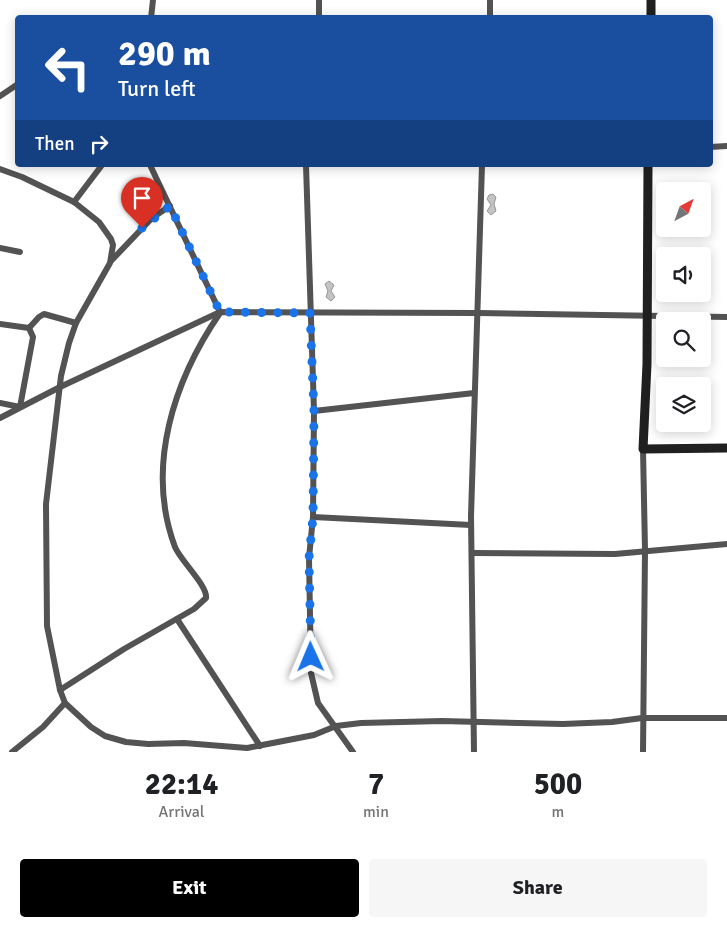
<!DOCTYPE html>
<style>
body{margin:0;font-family:Signika,sans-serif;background:#f6f6f6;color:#202124;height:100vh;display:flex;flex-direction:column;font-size:19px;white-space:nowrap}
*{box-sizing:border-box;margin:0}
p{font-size:16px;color:#757577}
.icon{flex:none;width:28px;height:28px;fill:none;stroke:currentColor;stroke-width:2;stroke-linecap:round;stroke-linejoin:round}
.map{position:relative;height:752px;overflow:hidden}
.side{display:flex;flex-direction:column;background:#fff;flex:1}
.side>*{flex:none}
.top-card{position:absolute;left:15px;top:15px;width:698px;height:152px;border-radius:5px;box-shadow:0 2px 12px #0003;background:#1a4fa0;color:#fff;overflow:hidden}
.needle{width:32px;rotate:41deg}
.controls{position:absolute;left:656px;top:182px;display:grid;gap:10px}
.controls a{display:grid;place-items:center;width:55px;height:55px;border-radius:5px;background:#fff;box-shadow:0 2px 12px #0003;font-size:25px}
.pin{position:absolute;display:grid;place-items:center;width:42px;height:42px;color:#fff;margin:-51px -21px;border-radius:50% 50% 50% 0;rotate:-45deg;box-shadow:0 0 5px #0007}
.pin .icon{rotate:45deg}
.me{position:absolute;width:55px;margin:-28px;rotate:359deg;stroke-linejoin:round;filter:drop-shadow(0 0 4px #0008)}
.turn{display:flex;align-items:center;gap:18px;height:105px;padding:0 20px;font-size:22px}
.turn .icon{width:65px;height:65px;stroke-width:2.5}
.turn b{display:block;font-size:35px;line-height:42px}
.then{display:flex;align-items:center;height:48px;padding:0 20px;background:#0003;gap:10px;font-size:19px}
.eta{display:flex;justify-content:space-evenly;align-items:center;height:85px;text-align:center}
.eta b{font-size:30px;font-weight:700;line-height:35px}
.action{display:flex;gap:10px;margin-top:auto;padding:10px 20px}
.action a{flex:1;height:58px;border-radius:5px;background:#000;color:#fff;font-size:20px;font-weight:700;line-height:58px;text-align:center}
.action a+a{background:#f6f6f6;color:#202124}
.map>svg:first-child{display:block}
</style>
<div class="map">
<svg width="727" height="752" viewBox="0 0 727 752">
<rect width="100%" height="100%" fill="#fff"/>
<g fill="#c3c3c3" stroke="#979797">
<polygon points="493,194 496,197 494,204 496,211 491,215 487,211 491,205 487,199 489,195"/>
<polygon points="329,281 334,285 331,291 335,297 331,301 326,297 328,291 325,284"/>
</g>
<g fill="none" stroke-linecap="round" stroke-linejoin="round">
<g stroke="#535353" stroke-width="6">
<polyline points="319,0 319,18"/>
<polyline points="490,0 490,18"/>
<polyline points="151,18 153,0"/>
<polyline points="0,96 18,84"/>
<polyline points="710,147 727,146"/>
<polyline points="150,165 220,312"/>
<polyline points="306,165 314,411 313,517 309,558 311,673 318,703 353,752"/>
<polyline points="0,169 22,177 74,202 99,222 111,239 113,245 110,263 76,323 69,343 61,376 46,504 47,626 60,690 65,703 91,727 105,736 126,742 148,744 184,743 247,748 314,735 336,726 361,723 442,721 563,724 612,722 642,718 727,718"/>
<polyline points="74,202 102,165"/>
<polyline points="0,248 20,252"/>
<polyline points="111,261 152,218 170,206"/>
<polyline points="0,324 29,328 39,317 44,314 76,323"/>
<polyline points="0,403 20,407 33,337 29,328"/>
<polyline points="314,411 474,393"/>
<polyline points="0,418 60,387 220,312 478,313 727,317"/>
<polyline points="313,517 471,525"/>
<polyline points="472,553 615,554 727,544"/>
<polyline points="177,619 260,746"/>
<path d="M60 690 124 649 194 609 206 598C208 586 180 560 175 547 145 467 174 380 220 313"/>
<polyline points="12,752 43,727 65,703"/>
<polyline points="474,752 471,516 482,165"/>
<polyline points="643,752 645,550 643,449"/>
</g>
<g stroke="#202020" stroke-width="9">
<polyline points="651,18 651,0"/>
<polyline points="648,165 647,364 643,449 727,448"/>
</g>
</g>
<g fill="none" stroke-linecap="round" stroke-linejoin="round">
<polyline stroke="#1a73e8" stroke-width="9" stroke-dasharray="0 16.2" points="142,228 170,206 220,312 310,313 314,411 313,517 309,558 311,657"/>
</g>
</svg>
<div class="controls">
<a><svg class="needle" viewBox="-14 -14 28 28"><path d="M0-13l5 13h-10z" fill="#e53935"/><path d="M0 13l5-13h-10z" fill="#757577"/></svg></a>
<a><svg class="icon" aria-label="sound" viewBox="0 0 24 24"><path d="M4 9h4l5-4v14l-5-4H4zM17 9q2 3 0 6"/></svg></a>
<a><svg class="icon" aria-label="search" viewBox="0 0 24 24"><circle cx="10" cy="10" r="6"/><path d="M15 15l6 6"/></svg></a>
<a><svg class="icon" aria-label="layers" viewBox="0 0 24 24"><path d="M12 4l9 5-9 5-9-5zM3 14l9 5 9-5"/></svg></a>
</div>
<div class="pin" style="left:142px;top:228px;background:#d93025"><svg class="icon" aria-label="arrive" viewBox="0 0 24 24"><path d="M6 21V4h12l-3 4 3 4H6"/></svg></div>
<svg class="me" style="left:311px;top:657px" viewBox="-20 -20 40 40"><path d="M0-17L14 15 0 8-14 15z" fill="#1a73e8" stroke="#fff" stroke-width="4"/></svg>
<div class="top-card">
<div class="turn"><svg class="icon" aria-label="left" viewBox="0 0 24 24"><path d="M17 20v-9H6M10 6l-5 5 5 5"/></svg><div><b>290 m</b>Turn left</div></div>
<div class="then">Then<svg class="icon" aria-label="right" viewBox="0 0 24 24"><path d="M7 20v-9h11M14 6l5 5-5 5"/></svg></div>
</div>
</div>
<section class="side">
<div class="eta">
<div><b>22:14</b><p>Arrival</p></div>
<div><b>7</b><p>min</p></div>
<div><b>500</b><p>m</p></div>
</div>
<div class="action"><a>Exit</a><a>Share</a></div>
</section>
